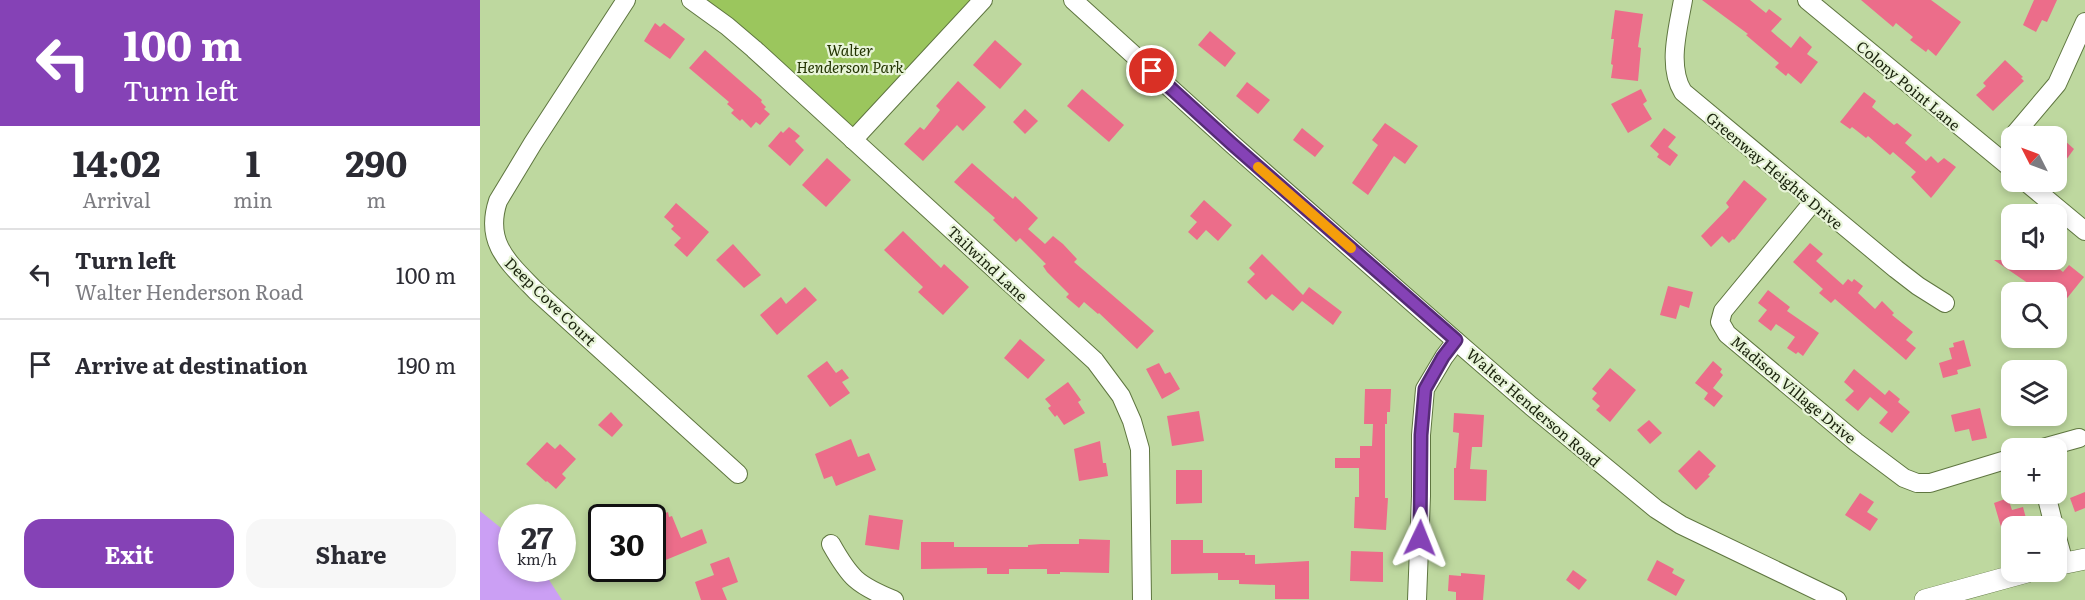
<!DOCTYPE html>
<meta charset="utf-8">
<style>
body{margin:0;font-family:Literata,serif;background:#f7f7f7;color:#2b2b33;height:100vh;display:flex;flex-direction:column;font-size:22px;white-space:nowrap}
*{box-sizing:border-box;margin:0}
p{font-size:20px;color:#7c7c81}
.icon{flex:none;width:33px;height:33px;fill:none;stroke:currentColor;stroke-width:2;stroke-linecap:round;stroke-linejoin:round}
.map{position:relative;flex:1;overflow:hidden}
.drawer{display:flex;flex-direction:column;background:#fff;width:480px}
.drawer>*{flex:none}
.top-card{background:#8542b6;color:#fff;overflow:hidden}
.needle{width:39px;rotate:312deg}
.buttons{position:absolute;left:1521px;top:126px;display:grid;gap:12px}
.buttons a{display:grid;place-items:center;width:66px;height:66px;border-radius:12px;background:#fff;box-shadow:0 3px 9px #0003;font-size:30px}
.speed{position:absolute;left:18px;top:504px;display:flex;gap:12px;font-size:30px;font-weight:700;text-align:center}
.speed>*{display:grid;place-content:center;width:78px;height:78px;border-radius:50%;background:#fff;box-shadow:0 3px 9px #0003;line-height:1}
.speed small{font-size:15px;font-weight:400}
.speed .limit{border:3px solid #111;border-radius:9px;background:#fff;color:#111}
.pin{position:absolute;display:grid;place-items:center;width:51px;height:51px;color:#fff;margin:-26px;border:3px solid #fff;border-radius:50%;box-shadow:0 2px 6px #0007}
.me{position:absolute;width:66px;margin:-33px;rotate:2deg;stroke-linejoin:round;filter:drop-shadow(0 0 4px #0008)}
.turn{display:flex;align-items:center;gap:21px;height:126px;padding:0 24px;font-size:27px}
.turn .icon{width:78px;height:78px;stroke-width:2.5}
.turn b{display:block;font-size:42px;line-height:51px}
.eta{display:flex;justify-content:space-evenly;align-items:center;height:102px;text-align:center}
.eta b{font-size:36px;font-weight:700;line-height:42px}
.action{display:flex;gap:12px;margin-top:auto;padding:12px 24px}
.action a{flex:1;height:69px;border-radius:18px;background:#8542b6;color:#fff;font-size:24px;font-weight:700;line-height:69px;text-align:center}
.action a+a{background:#f7f7f7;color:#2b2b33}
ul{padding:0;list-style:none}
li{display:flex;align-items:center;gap:18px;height:90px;padding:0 24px;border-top:2px solid #e1e1e2}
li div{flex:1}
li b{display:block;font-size:22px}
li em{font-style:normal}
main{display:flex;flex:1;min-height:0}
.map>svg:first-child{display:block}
</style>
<main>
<section class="drawer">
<div class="top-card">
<div class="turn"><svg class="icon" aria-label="left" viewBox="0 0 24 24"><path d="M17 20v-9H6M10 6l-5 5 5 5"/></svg><div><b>100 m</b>Turn left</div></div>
</div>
<div class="eta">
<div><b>14:02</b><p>Arrival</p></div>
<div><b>1</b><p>min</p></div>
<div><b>290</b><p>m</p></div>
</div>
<ul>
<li><svg class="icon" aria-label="left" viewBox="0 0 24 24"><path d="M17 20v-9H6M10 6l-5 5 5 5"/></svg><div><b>Turn left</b><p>Walter Henderson Road</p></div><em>100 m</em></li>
<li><svg class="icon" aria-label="arrive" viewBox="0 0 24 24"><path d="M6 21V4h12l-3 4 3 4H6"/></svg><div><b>Arrive at destination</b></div><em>190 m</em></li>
</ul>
<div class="action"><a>Exit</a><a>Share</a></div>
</section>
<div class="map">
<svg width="1605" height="600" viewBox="0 0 1605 600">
<rect width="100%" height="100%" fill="#bed89f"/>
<polygon fill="#9bc65d" points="213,0 502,0 373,139"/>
<polygon fill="#cb9ff4" points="0,511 31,536 32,568 62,569 82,600 0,600"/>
<g fill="#ec6d8a">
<polygon points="1222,0 1270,0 1286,13 1289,9 1302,19 1291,31 1311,48 1320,36 1332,47 1327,54 1338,62 1321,84 1308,73 1306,76 1295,67 1299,63 1266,35 1268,34"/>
<polygon points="1381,0 1451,0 1481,22 1456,56 1448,49 1446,52 1430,40 1433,37 1416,23 1413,27"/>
<polygon points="1554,0 1577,0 1567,22 1562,20 1556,32 1543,25"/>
<polygon points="1135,10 1163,14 1158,47 1161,48 1158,81 1131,78 1133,65 1131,64 1134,39 1131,39"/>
<polygon points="175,23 180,27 184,23 205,39 190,59 164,41"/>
<polygon points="730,31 756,53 745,67 718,45"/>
<polygon points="515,40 542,64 520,89 493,65"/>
<polygon points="225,50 282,100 281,102 286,107 284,109 290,114 280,125 276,122 271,128 262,119 260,121 251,113 254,110 247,104 249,102 209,68"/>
<polygon points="1525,60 1543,77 1541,78 1544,81 1513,111 1496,95 1506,86 1503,83"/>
<polygon points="478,81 506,107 483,131 477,125 443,161 424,144 440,127 444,130 460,110 456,106"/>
<polygon points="767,82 790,100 778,114 756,96"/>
<polygon points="602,89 644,125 629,142 587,106"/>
<polygon points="1161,89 1167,101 1163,104 1172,119 1148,133 1131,104"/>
<polygon points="1384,92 1396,101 1392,107 1414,125 1417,123 1432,135 1425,143 1446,161 1451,156 1458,163 1464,158 1476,167 1451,198 1431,177 1436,172 1413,152 1410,155 1388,136 1386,138 1372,127 1370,129 1360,122"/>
<polygon points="545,109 558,121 545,134 533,122"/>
<polygon points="905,123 938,146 925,164 914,156 888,195 872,183 898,145 892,140"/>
<polygon points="309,127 320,136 315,141 324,150 310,166 288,146 301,131 303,133"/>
<polygon points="822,128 844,146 835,157 813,140"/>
<polygon points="1184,128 1196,137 1188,147 1198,155 1190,166 1177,157 1179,154 1170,146"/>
<polygon points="1584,140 1594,149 1586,160 1576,152 1576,149"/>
<polygon points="347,158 371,180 346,207 322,185"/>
<polygon points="492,163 533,199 535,196 558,218 548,229 565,244 573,236 583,244 597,259 594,262 674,331 657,349 619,313 618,314 604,302 599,308 586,297 589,294 567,272 563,266 566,264 540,238 536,242 513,220 515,218 474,182"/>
<polygon points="1264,180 1287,199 1254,240 1253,239 1249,243 1242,236 1231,247 1221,236 1249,207 1246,203"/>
<polygon points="724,200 752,225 738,241 726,230 717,240 708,232 717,222 710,216"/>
<polygon points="196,203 229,232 207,257 194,245 201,238 191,229 194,226 184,217"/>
<polygon points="423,231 461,268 464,264 489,287 463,315 438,292 443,287 404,250"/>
<polygon points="1330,243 1343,254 1336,261 1363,285 1368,279 1372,282 1374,279 1383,286 1378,293 1395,309 1402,301 1414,313 1412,315 1433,332 1426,340 1436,348 1426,360 1355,299 1351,303 1339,293 1343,289 1313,262"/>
<polygon points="253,244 281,275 264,288 236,260"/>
<polygon points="782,254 823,295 829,287 862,312 853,325 822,301 813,311 792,294 786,300 767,282 775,274 769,268"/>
<polygon points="1514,260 1562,260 1571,266 1573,264 1583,272 1589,265 1604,277 1576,312 1576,292 1561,292"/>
<polygon points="1188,286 1213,292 1209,308 1200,305 1196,319 1180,315"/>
<polygon points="325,287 337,300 297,335 280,315 301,297 306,304"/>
<polygon points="1288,290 1310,307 1307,311 1339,333 1323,356 1318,352 1316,354 1307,348 1315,337 1296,324 1291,331 1278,321 1287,310 1278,303"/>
<polygon points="540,339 565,360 548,379 524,358"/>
<polygon points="1484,340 1491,366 1477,370 1478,374 1463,378 1459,363 1472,359 1469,348 1474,347 1473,343"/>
<polygon points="347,361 356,373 362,369 369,378 362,382 370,393 350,407 327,376"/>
<polygon points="1233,361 1242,369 1240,372 1243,375 1233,388 1243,396 1234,407 1224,399 1228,393 1215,383"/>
<polygon points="679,363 685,374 690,372 700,389 682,399 666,369"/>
<polygon points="1130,368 1156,390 1130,422 1116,410 1120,406 1112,399 1117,393 1112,389"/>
<polygon points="1374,369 1405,395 1409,390 1420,399 1418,402 1430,412 1412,433 1399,423 1408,412 1390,397 1378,411 1365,400 1374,391 1364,382"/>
<polygon points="588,382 601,400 598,402 605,413 584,425 577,415 575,417 568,408 571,406 565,399"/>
<polygon points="885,389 911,389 910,412 907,412 907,424 905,424 905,498 908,498 906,530 874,528 875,497 879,497 879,468 855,468 855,458 880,458 880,446 892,446 893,424 884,424"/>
<polygon points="1500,408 1507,438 1492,441 1489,429 1475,432 1471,415"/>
<polygon points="719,411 724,441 692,446 687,416"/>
<polygon points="131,412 143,425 132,437 118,425"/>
<polygon points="974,413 1004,415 1002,447 992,447 990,469 1007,470 1006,501 974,500 974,468 976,468 979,433 973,432"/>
<polygon points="1169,420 1182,433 1170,444 1157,430"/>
<polygon points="371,439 378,457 389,453 396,470 356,486 352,476 344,479 335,454"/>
<polygon points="620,441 623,463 626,463 628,476 599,481 594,449"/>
<polygon points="67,442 75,449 80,444 96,459 82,474 86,478 76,489 67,481 66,482 46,464"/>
<polygon points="1219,450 1236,466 1228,475 1230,476 1216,490 1198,471"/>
<polygon points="696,470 722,470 722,503 696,504"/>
<polygon points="1605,492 1605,508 1595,512 1590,498"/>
<polygon points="1380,493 1394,502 1387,512 1398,519 1390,531 1365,515"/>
<polygon points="1528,498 1532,510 1543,507 1547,522 1521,527 1514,503"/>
<polygon points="188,512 189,517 192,516 201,538 222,529 227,543 176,564 172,555 172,519"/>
<polygon points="389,515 423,520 419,550 385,545"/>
<polygon points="599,539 630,540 629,573 580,572 580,574 567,574 567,569 529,569 529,574 507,574 507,568 441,569 441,542 474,542 474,547 548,547 548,545 561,544 599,544"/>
<polygon points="691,540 723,540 723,553 765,553 765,555 775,555 775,564 829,561 829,599 795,599 795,585 759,584 759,580 738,580 738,573 691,574"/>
<polygon points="871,551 903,552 903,582 870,581"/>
<polygon points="249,557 258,582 242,588 247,600 221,600 215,582 234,575 230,564"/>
<polygon points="1177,560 1194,569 1192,573 1205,580 1196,596 1167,580"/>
<polygon points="1093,570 1107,580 1099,590 1086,580"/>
<polygon points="981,573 1005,575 1003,600 976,600 976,592 968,591 969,575 981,576"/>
</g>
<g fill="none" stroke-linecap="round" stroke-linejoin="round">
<g stroke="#5f7640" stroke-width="20">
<g id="minor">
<path d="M146 0 53 143 18 201C4 243 29 263 56 291L258 474"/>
<polyline points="211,0 247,26 274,49 615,361 641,396 652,421 660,449 662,600"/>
<polyline points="593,0 752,144 976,341 1051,406 1176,509 1201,525 1357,600"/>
<path d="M1203 0C1198 29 1187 66 1203 92L1416 269 1438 286 1465 303"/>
<polyline points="1327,0 1532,169"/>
<polyline points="1533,136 1577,84 1605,22"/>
<polyline points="373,140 503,0"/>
<polyline points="1546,182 1605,231"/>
<polyline points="1333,202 1243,311 1240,322 1247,334 1376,442 1424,478 1437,483 1450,483 1532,458"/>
<polyline points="1563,448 1599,438"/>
<polyline points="1566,494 1574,526"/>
<polyline points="1576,534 1584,563"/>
<path d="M351 544C370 578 377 585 414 600"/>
<polyline points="937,600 941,496 941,435 945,389 964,357 976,341"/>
</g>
</g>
<g stroke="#5f7640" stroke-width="22">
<g id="tertiary">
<polyline points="1576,565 1605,559"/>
<polyline points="1445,600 1547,572"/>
</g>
</g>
<use href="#minor" stroke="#fff" stroke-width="18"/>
<use href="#tertiary" stroke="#fff" stroke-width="21"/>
</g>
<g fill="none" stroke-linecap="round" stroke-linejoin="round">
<g stroke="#562b76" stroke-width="15">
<polyline id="route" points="672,71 752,144 976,340 963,357 945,389 941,435 940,538"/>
</g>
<use href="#route" stroke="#8542b6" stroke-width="10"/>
<polyline stroke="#f59e0b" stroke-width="10" points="778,167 871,248"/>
</g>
<g text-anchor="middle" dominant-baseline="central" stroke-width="4.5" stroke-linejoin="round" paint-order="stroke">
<g font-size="15" font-style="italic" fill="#223301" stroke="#e7f4d7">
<text x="370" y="49">Walter<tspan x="370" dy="17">Henderson Park</tspan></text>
</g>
<g font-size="15" fill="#1a230d" stroke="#e7f4d7">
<text transform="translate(1429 85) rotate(40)">Colony Point Lane</text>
<text transform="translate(1295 170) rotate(40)">Greenway Heights Drive</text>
<text transform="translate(508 263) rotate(43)">Tailwind Lane</text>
<text transform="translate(71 301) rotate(44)">Deep Cove Court</text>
<text transform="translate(1314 389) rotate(40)">Madison Village Drive</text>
<text transform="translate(1054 407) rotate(41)">Walter Henderson Road</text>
</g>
</g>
</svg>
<div class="buttons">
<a><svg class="needle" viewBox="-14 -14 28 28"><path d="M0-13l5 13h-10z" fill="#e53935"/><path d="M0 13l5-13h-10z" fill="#7c7c81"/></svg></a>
<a><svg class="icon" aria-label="sound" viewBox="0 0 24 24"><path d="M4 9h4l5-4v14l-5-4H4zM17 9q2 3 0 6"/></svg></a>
<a><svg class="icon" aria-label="search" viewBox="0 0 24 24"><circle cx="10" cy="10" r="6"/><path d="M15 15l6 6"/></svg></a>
<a><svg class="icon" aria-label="layers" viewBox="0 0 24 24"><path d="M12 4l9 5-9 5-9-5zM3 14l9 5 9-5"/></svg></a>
<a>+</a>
<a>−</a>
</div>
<div class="speed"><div>27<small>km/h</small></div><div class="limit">30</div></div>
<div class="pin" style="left:672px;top:71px;background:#d93025"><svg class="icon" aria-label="arrive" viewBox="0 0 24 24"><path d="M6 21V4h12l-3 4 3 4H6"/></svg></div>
<svg class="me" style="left:940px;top:538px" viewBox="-20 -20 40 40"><path d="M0-17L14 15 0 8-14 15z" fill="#8542b6" stroke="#fff" stroke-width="4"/></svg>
</div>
</main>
